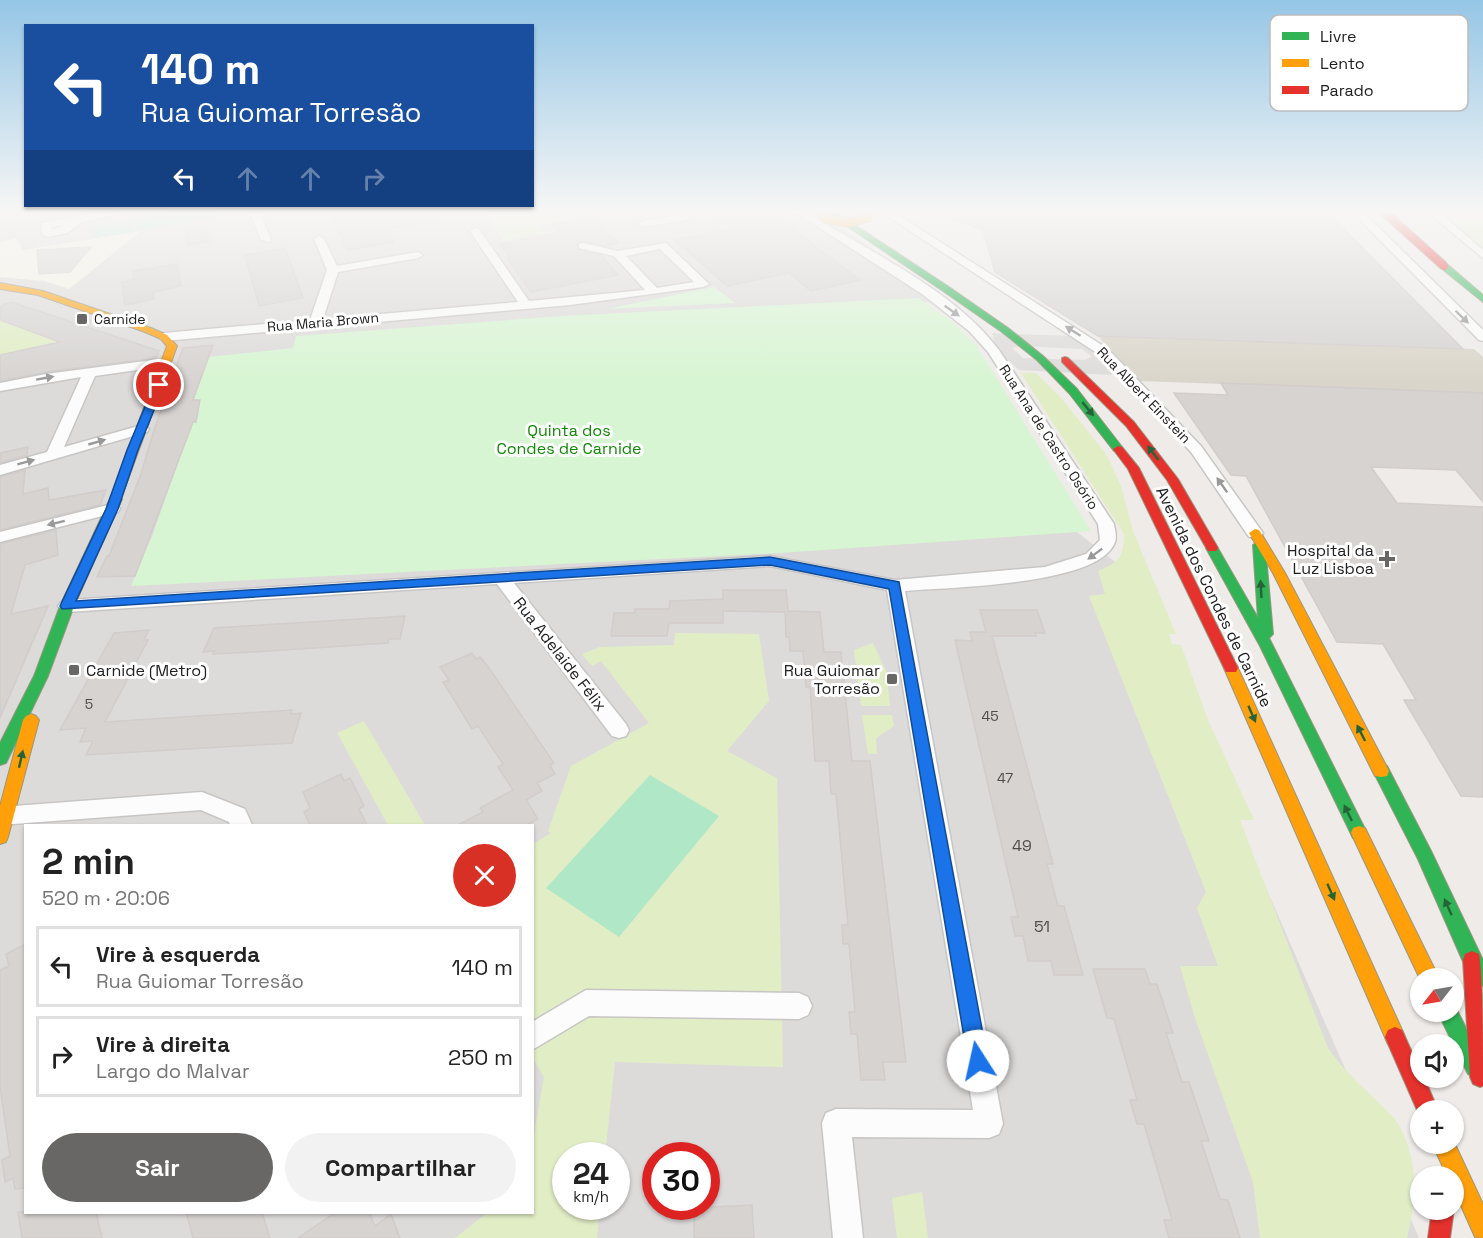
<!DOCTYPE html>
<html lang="pt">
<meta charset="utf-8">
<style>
body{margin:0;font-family:"Space Grotesk",sans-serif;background:#f2f2f2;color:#222;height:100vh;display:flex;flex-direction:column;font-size:22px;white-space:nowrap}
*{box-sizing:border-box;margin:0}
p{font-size:20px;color:#767676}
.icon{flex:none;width:33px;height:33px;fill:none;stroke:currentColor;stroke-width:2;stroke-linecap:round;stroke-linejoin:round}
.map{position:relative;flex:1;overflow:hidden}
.details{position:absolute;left:24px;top:824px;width:510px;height:390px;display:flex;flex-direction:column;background:#fff;border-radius:0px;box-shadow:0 2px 4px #0004}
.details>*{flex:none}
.banner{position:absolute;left:24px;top:24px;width:510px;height:183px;border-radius:0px;box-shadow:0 2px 4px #0004;background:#1a4fa0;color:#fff;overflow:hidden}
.needle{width:39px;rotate:239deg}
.fabs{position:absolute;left:1410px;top:968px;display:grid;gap:12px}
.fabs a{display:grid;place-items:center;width:54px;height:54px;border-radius:50%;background:#fff;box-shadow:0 2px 4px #0004;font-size:30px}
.speed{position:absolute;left:552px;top:1142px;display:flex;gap:12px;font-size:30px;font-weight:700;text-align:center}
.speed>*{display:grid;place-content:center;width:78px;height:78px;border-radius:50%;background:#fff;box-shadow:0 2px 4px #0004;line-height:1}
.speed small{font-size:15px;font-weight:400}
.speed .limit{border:9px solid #d22;background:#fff;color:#111}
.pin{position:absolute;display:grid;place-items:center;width:51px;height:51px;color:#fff;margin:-26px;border:3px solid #fff;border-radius:50%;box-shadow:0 2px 6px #0007}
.me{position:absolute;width:66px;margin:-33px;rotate:350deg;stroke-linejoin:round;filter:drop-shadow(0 0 4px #0008)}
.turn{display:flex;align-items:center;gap:21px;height:126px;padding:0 18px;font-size:27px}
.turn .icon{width:78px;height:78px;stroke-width:2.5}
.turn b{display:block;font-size:42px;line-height:51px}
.lanes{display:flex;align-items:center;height:57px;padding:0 18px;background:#0003;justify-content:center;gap:30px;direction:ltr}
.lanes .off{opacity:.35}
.round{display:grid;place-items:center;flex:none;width:63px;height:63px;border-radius:32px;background:#f2f2f2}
.overview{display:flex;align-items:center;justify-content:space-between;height:102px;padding:0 18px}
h1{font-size:36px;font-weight:700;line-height:45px}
.button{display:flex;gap:12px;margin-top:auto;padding:12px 18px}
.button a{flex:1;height:69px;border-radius:36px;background:#686766;color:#fff;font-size:24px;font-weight:700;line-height:69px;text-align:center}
.button a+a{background:#f2f2f2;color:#222}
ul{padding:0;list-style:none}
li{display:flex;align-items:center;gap:18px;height:81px;margin:0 12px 9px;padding:0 6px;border:3px solid #e0e0e0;border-radius:0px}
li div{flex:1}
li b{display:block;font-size:22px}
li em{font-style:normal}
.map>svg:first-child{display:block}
</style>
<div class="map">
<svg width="1483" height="1238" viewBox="0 0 1483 1238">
<rect width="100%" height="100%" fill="#eeebe9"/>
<path fill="#dddbda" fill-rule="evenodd" d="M0 210H816L948 300 236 374 1058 517 1128 572 1419 1238H0ZM26 825H532V1212H26ZM566 1155H616V1206H566ZM656 1155H706V1206H656Z"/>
<polygon fill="#f7f3e5" points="141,231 69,289 44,281 0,277 0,242 16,238 23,250"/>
<polygon fill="#d9d5ca" points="1098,336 1474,349 1483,357 1483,393 1139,381"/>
<g fill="#e1edc5">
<polygon points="482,210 597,210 601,214 539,225 545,233 504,241"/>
<polygon points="1450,218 1483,219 1483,248 1448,219"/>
<polygon points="0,320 56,333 76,324 91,329 12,367 13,352 0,355"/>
<path d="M1021 373H1036L1062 399 1106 454 1121 486 1133 531 1176 634H1169L1172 644 1181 645 1208 720 1254 820H1240L1328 1048C1342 1068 1360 1085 1378 1102 1384 1108 1393 1115 1397 1122 1419 1158 1417 1199 1407 1238H1260L1253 1182 1194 1015 1180 966H1218L1197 908 1206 892 1089 596 1105 594 1098 571C1120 562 1123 558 1124 534Z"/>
<polygon points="675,633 759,634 769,701 727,751 777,778 783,1067 615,1062 605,1155 566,1155 566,1206 600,1206 597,1238 455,1238 488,1212 532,1212 533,1140 544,1077 532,1057 533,844 551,833 548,831 571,766 649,723 601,661 592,666 582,654 600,647 674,645"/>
<polygon points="873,643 886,671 890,706 861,706 854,650"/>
<polygon points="862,715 892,715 894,726 876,738 877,754 868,754"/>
<polygon points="364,721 425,825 388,825 337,733"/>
<polygon points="922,1192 928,1238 897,1238 892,1198"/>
</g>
<g fill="#d7f5d2">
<polygon points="714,287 735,303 606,309"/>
<polygon points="918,298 954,323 976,345 1091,531 780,553 131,586 153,534 200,400 193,400 208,357 293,348 296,336 563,316"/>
</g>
<g fill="#b0e8c7">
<polygon points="185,210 219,210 221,216 137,231 135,219"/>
<polygon points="133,220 135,232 95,238 93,227"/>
<polygon points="650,775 719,816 619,937 546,888"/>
</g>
<path fill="#dddcdb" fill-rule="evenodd" d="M992 333 1073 336 1097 353 1113 375 1019 370 998 351ZM1020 346 1082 349 1092 357 1084 360 1023 358 1012 348Z"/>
<g fill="#d6d3d1" stroke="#d2ccca" stroke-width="1.5">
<polygon points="328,210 435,210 436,220 386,229 394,242 348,250"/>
<polygon points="743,210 767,210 860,280 811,291 789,273 727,286 675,240 733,229 716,216"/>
<polygon points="937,210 1325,210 1463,349 1098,336 995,272 983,230 936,212"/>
<polygon points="594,218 618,243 605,246 582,241 577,243 577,249 601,255 618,275 531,292 507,258 510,257 500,244 560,233 553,225"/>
<polygon points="205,225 209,241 188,245 184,228"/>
<polygon points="91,247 70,272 39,274 37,250"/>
<polygon points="285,248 303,298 259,306 245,255"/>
<polygon points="177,264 181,286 153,292 154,299 125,305 122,282 134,279 133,271"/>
<polygon points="11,302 132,342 159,351 156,358 46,372 0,381 0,355 60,342 0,320 0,306"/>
<polygon points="213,345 193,400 200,400 196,422 193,422 135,576 97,577 107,556 109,556 141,474 155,427 183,348"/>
<polygon points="1221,383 1483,393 1483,502 1456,470 1371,467 1397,503 1483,507 1483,797 1461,796 1404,700 1416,700 1383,644 1337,642 1246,476 1231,475 1174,393 1228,395"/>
<polygon points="28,447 27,455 0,463 0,453"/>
<polygon points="25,470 23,494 48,488 49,500 106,490 100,505 0,530 0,477"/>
<polygon points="56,530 58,555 25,565 11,614 48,606 0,718 0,544"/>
<polygon points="723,590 786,590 788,611 820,612 824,652 841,652 852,761 870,761 906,1062 883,1062 885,1080 861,1080 857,1034 851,1034 849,1012 855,1012 849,944 843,944 842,925 848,925 836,794 831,794 829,761 815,761 810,687 806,687 803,651 790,651 789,637 786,637 785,612 723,611 723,623 669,623 667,636 611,636 614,613 635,613 635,609 669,609 670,601 723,599"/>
<polygon points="980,610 1037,610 1045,633 1035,633 1036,636 992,636 1053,864 1047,864 1058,906 1064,906 1083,975 1054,975 1051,961 1028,961 1023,936 1015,936 1011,917 1018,917 955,640 972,641 970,632 986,632"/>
<polygon points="405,616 400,639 389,639 388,643 255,652 213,654 214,651 203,652 214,628"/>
<polygon points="149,630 144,640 148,640 105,722 292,710 291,714 301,713 292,743 86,755 93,741 80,742 86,728 60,730 114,633"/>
<polygon points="472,653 476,659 480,657 489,668 554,763 550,765 555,774 537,783 542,791 526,800 538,819 527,825 458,825 483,812 480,808 513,790 498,767 503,764 478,726 472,729 443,682 449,680 440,667"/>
<polygon points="341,774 344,781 350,778 364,806 359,809 367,825 310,825 304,812 310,808 303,792"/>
<polygon points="26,944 26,1188 15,1189 13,1178 5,1182 2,1160 10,1156 0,1086 0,970 9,966 6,954"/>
<polygon points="1093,969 1145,969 1150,984 1157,984 1173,1033 1166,1033 1182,1082 1189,1082 1209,1141 1201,1141 1220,1199 1228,1200 1240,1238 1169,1238 1164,1220 1172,1220 1144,1124 1137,1124 1130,1100 1137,1100 1114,1019 1107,1018"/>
<polygon points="752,1205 754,1238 694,1238 694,1208"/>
<polygon points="18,1212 96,1212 102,1238 22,1238"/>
<polygon points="186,1212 262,1212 270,1238 193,1238"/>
<polygon points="336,1212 369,1212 375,1226 391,1214 400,1238 298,1238"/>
</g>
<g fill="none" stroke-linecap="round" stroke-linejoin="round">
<g stroke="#c7c6c5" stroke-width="3">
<g id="street">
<path d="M112 210H137L82 222 67 233 47 237 42 234V223ZM65 225 52 230 51 227Z"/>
<polygon points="249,210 259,210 271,240 270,242 261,240"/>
<polygon points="625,210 636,210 639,214 630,216"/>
<polygon points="687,210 699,210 686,220 643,227 638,224 643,221 679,215"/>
<path d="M792 210H804C869 253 951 287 999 350L1114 524C1115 530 1117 537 1115 542 1100 586 946 587 905 591L1003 1124 999 1134 989 1138 852 1137 863 1238H833L822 1123 826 1113 836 1109 973 1110 887 590 770 566 514 583 626 724 629 730 626 736 619 738 612 736 497 584 67 612 61 610 58 606 61 602 67 600 770 556 895 580 1045 567 1086 554 1100 540 1098 524 988 352 969 331 922 294Z"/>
<polygon points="878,210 890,210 1108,349 1201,446 1263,533 1261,537 1249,537 1191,452 1100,355"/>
<polygon points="1350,210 1361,210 1483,330 1483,341 1479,340"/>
<polygon points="1425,210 1437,210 1483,250 1483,258"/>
<path d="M475 228 479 229 529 301 645 290 614 256 579 248V244L583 243 618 251 666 243 709 284 703 287 570 305 164 341 158 337 164 333 310 320 327 270 314 239 319 236 324 239 337 266 418 252 423 255 418 258 338 272 323 319 518 302 470 231ZM660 249 694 282 657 288 626 256Z"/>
<polygon points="153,360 158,361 159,364 158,367 95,376 64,447 142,425 149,429 147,432 0,475 0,465 47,452 81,377 0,391 0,383 46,374"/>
<polygon points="112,504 118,506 120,509 118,512 0,542 0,532"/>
<polygon points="202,792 245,809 252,825 230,825 229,822 201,810 0,825 0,807"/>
<polygon points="586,990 799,993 808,997 812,1006 808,1015 799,1019 589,1016 532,1050 532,1022"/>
</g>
</g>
<g stroke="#9a977f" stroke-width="2">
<g id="fast">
<polygon points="823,210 832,210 949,287 1008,328 1043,356 1077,389 1122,447 1122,451 1114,451 1069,393 1037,360 1002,332 943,291"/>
<polygon points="1441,264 1447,264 1483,295 1483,302 1441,268"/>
<polygon points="116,495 122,499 74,606 48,676 6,763 0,765 0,743 34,676 60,606 110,499"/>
<polygon points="1259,541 1265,545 1273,634 1269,638 1367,833 1365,838 1359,840 1353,838 1260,646 1206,548 1212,544 1216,545 1258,618 1253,545"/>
<polygon points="1381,765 1387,766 1431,851 1483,960 1483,986 1476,983 1465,966 1418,859 1373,771 1375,766"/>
<polygon points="1454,1004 1483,1062 1482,1074 1475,1077 1468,1074 1437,1011 1454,1011"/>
</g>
</g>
<g stroke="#9a977f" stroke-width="2">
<g id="slow">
<polygon points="0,283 43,291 151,328 167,335 177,346 120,501 116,503 110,499 167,346 161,339 145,332 38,295 0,289"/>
<polygon points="1255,529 1259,530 1285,573 1389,771 1387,776 1381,777 1375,776 1273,573 1249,533"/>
<polygon points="1231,663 1236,664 1238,668 1402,1030 1405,1037 1402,1044 1395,1047 1388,1044 1224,668 1226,664"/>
<polygon points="31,714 36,716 39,720 8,837 6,842 0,844 0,806 23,720 26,716"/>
<polygon points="1359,826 1365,828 1439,978 1420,979 1351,833 1353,828"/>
<polygon points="1454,1142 1483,1204 1483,1238 1475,1237 1454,1190 1454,1176 1447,1176 1432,1143"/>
</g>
</g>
<g stroke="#9a977f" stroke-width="2">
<g id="jam">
<polygon points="1065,357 1068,358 1134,422 1178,479 1218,548 1216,551 1208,551 1167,480 1126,426 1062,362 1062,358"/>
<polygon points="1118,446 1122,447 1139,468 1238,668 1236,672 1226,672 1224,668 1128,469 1113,449"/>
<path d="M1472 951 1479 954C1483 977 1483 1056 1483 1086L1480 1087 1473 1084 1470 1077 1463 960 1465 954Z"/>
<polygon points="1395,1027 1402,1030 1420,1070 1420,1077 1424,1077 1438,1110 1420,1110 1420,1117 1385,1037 1388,1030"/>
<polygon points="1454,1207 1454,1209 1450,1238 1428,1238 1432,1209"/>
</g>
</g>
<use href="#street" fill="#fcfcfc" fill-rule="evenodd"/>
<use href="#fast" fill="#30b455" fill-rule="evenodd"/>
<use href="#slow" fill="#ff9f0a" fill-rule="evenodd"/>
<use href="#jam" fill="#e5322d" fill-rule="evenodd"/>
<g stroke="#9a977f" stroke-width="10" stroke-linecap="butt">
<polyline id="slow-bridge" points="823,218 849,223 869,217"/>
</g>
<g stroke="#9a977f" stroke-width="10" stroke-linecap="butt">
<polyline id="jam-bridge" points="1382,210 1444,266"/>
</g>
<use href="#slow-bridge" stroke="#ff9f0a" stroke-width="8"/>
<use href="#jam-bridge" stroke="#e5322d" stroke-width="8"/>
</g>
<defs><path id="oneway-solid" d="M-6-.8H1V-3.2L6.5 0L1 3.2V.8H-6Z" transform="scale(1.5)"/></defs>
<g fill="#999">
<use href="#oneway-solid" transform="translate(952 311) rotate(35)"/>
<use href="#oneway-solid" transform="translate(1462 317) rotate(44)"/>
<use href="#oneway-solid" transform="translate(1073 331) rotate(-148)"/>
<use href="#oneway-solid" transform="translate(45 378) rotate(-10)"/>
<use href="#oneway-solid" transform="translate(97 442) rotate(-16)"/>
<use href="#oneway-solid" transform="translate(26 462) rotate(-15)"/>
<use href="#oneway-solid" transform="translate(1222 485) rotate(-125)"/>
<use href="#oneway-solid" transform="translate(56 523) rotate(166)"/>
<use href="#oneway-solid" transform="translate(1095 554) rotate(143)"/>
</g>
<g fill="#276338">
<use href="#oneway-solid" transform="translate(1088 409) rotate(51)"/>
<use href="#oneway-solid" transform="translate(1153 453) rotate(-128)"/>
<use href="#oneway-solid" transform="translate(1261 589) rotate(-93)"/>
<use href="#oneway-solid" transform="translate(1252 714) rotate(66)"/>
<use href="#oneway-solid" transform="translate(1361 733) rotate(-117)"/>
<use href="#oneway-solid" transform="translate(21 759) rotate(-77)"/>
<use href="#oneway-solid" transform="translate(1348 813) rotate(-116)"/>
<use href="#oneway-solid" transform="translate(1331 892) rotate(66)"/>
<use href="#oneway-solid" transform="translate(1448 907) rotate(-114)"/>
</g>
<linearGradient id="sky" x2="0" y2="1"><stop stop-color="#95c6e6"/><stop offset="0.55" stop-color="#f7f6f5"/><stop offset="1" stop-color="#f7f6f5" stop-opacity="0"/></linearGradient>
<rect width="1483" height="384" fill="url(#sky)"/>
<polygon fill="#1a73e8" stroke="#114b97" stroke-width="1.5" points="159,382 164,385 138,450 118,509 76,601 770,557 899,582 988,1061 985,1068 978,1071 971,1068 968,1061 889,589 770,565 62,609 60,606 106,509 127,450 154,385"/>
<g fill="#686766" stroke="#fff" stroke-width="2">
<rect x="76" y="313" width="12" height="12" rx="3"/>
<path d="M1384 550h6v6h6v6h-6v6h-6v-6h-6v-6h6z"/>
<rect x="68" y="664" width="12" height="12" rx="3"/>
<rect x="886" y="673" width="12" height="12" rx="3"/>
</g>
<g text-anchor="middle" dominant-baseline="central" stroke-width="6" stroke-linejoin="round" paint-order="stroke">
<g font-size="14" fill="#202020" stroke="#fff" text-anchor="start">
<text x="94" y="319">Carnide</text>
</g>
<g font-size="14" fill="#202020" stroke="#fff">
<text transform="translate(323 322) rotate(-5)">Rua Maria Brown</text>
<text transform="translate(1144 395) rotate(46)">Rua Albert Einstein</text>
<text transform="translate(1049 437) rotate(57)">Rua Ana de Castro Osório</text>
</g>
<g font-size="14" fill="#4e4d4c">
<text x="89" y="704">5</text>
<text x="990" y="716">45</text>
<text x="1005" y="778">47</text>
</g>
<g font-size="16" fill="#0e8903" stroke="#fff">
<text x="569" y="430">Quinta dos<tspan x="569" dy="18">Condes de Carnide</tspan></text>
</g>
<g font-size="16" fill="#202020" stroke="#fff" text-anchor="end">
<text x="1374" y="550">Hospital da<tspan x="1374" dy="18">Luz Lisboa</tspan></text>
<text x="86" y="670" text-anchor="start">Carnide (Metro)</text>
<text x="880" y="670">Rua Guiomar<tspan x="880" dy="18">Torresão</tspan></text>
</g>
<g font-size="16" fill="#202020" stroke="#fff">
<text transform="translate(1214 597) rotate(64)">Avenida dos Condes de Carnide</text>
<text transform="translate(560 654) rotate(52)">Rua Adelaide Félix</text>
</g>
<g font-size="16" fill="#4e4d4c">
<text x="1022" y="845">49</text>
<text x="1042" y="926">51</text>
</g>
</g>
<rect x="1270" y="15" width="198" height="96" rx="9" fill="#fff" stroke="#bcbcbc" stroke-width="1.5"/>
<rect x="1282" y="32" width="27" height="8" fill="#30b455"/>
<rect x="1282" y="59" width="27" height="8" fill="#ff9f0a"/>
<rect x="1282" y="86" width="27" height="8" fill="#e5322d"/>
<g font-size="16" fill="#202020">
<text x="1320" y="42">Livre</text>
<text x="1320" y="69">Lento</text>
<text x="1320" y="96">Parado</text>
</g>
</svg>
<div class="fabs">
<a><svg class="needle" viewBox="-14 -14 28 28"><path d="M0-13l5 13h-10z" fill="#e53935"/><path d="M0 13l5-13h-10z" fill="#767676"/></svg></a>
<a><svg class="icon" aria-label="sound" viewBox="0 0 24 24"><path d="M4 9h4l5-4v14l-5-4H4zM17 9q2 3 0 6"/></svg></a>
<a>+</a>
<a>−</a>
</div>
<div class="speed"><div>24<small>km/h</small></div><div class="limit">30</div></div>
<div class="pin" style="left:159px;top:385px;background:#d93025"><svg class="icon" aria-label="arrive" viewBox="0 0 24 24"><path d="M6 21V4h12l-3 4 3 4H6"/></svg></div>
<svg class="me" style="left:978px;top:1061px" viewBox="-20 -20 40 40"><circle r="19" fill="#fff"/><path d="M0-13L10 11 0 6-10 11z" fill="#1a73e8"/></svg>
<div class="banner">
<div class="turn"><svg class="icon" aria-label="left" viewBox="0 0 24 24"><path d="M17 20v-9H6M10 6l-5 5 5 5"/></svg><div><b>140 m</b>Rua Guiomar Torresão</div></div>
<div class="lanes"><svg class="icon" aria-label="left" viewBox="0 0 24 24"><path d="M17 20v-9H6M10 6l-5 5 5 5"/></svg><svg class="icon off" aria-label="ahead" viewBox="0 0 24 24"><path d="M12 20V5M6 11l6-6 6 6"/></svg><svg class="icon off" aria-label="ahead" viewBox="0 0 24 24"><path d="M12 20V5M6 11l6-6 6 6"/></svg><svg class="icon off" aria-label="right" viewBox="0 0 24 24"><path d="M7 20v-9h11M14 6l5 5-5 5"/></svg></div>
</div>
<section class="details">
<div class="overview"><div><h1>2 min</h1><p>520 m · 20:06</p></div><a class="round" style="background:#d93025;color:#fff"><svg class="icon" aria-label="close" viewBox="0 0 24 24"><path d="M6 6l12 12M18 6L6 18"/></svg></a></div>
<ul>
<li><svg class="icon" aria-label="left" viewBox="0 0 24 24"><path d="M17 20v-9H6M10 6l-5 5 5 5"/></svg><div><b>Vire à esquerda</b><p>Rua Guiomar Torresão</p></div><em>140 m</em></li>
<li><svg class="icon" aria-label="right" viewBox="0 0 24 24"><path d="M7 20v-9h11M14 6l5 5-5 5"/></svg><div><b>Vire à direita</b><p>Largo do Malvar</p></div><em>250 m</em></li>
</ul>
<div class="button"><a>Sair</a><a>Compartilhar</a></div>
</section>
</div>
